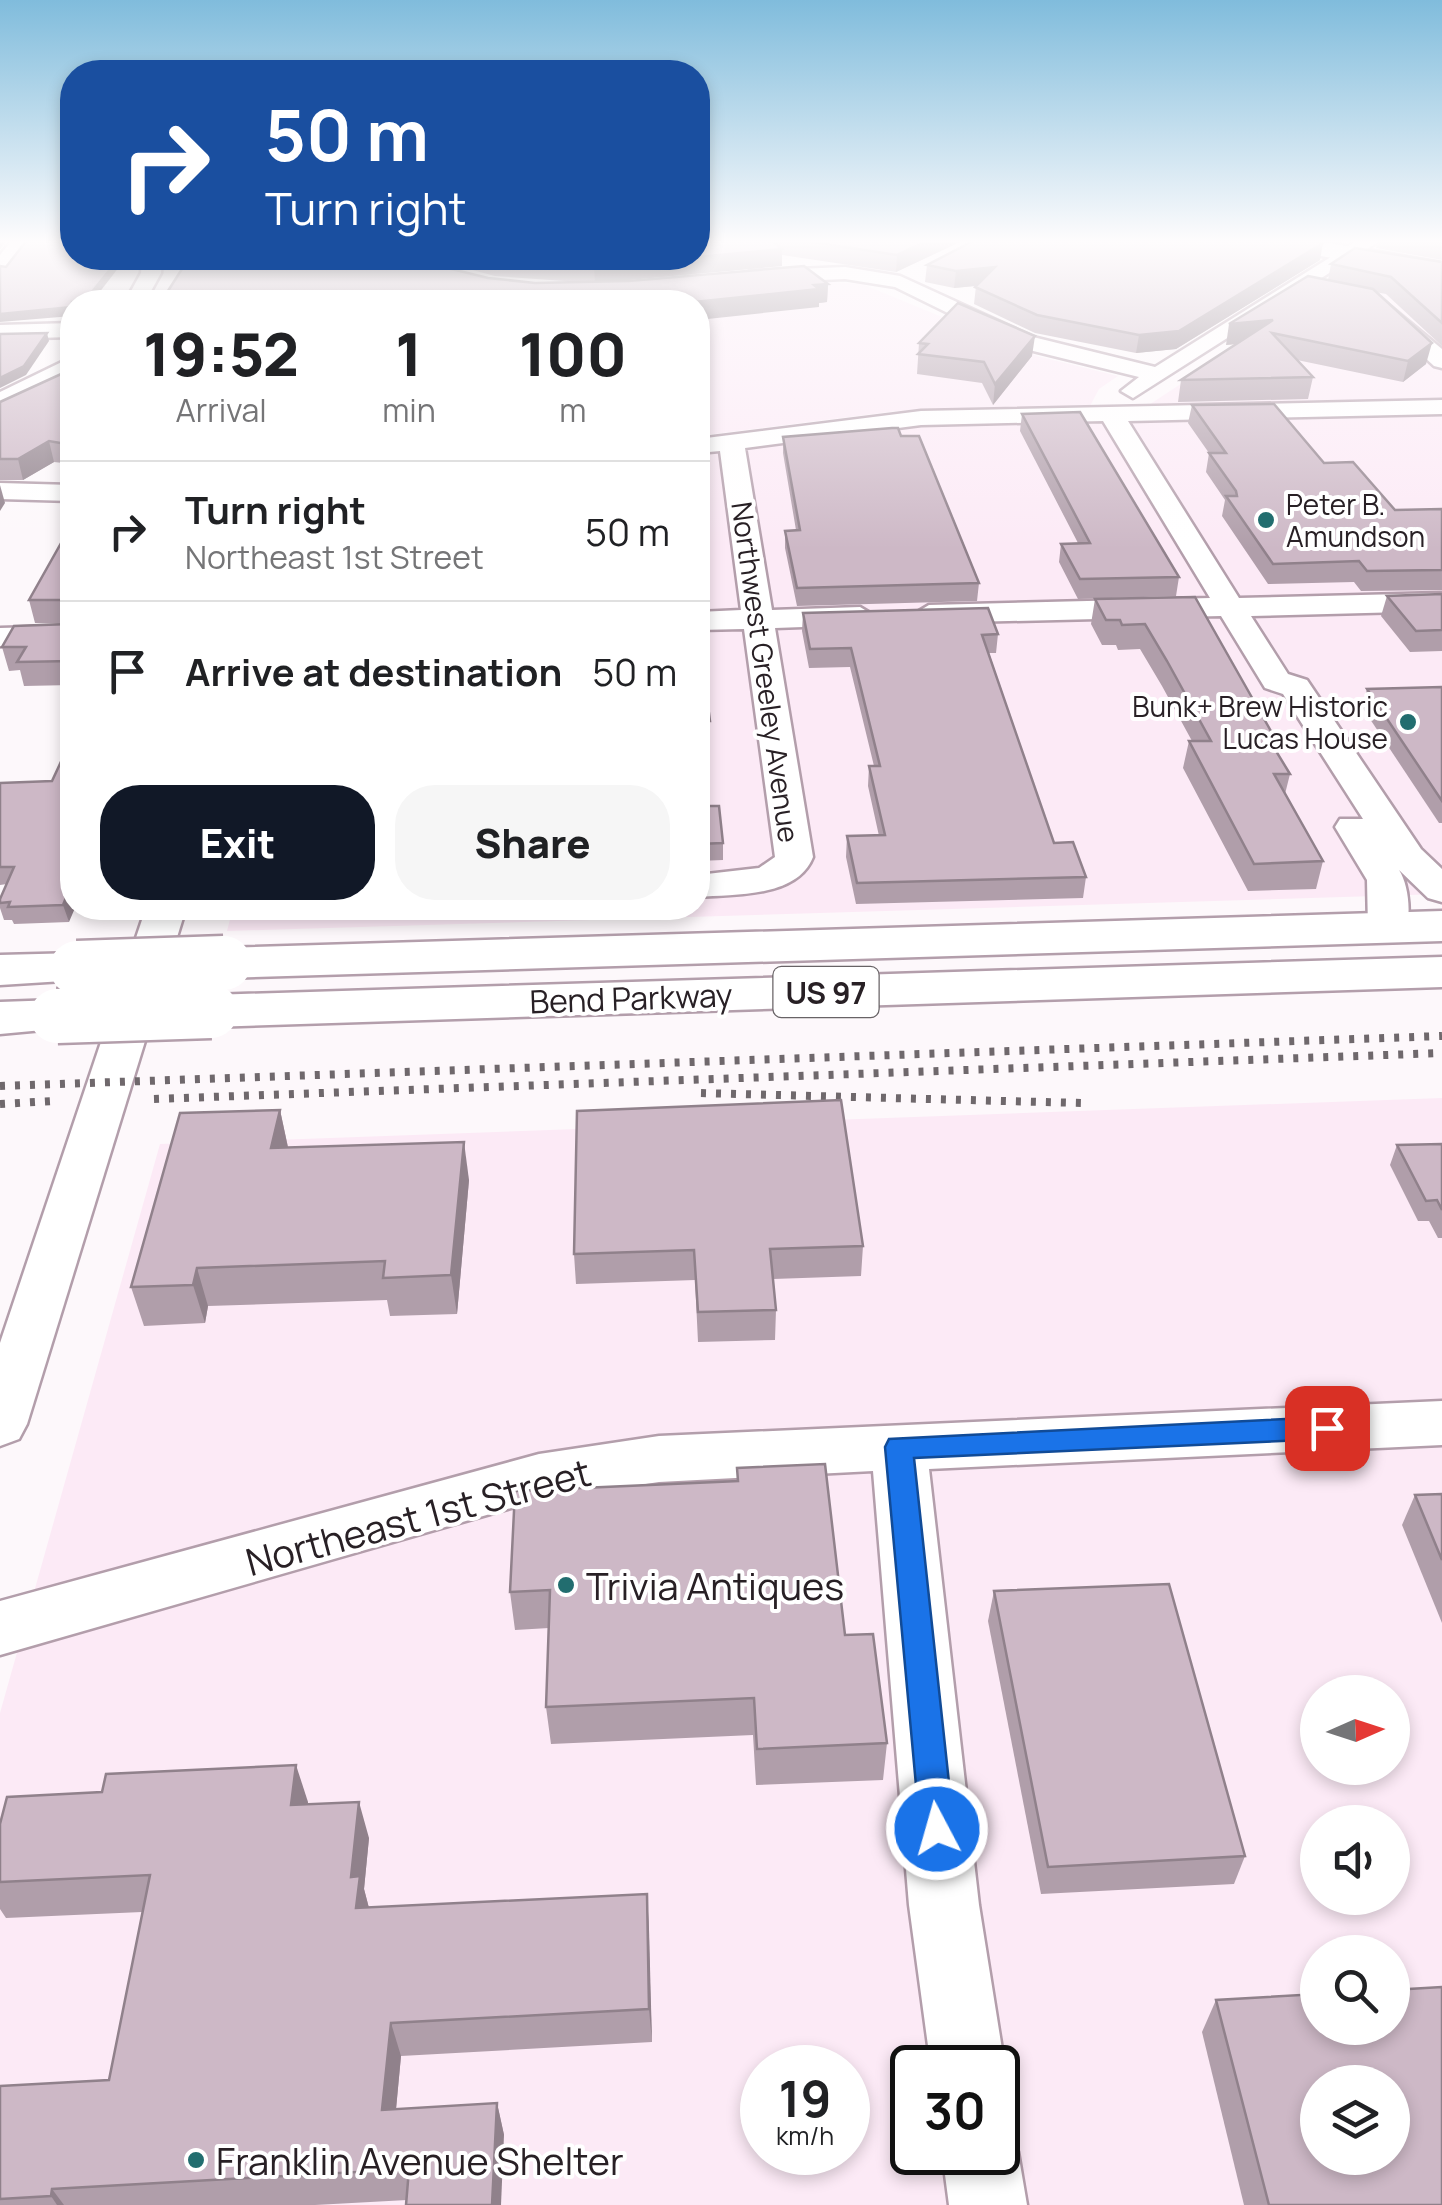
<!DOCTYPE html>
<style>
body{margin:0;font-family:Manrope,sans-serif;background:#f6f6f6;color:#202124;height:100vh;display:flex;flex-direction:column;font-size:38px;white-space:nowrap}
*{box-sizing:border-box;margin:0}
p{font-size:32px;color:#757577}
.icon{flex:none;width:55px;height:55px;fill:none;stroke:currentColor;stroke-width:2;stroke-linecap:round;stroke-linejoin:round}
.map{position:relative;flex:1;overflow:hidden}
.drawer{position:absolute;left:60px;top:290px;width:650px;height:630px;display:flex;flex-direction:column;background:#fff;border-radius:40px;box-shadow:0 5px 15px #0003}
.drawer>*{flex:none}
.guide{position:absolute;left:60px;top:60px;width:650px;height:210px;border-radius:40px;box-shadow:0 5px 15px #0003;background:#1a4fa0;color:#fff;overflow:hidden}
.needle{width:65px;rotate:87deg}
.controls{position:absolute;left:1300px;top:1675px;display:grid;gap:20px}
.controls a{display:grid;place-items:center;width:110px;height:110px;border-radius:50%;background:#fff;box-shadow:0 5px 15px #0003;font-size:50px}
.speed{position:absolute;left:740px;top:2045px;display:flex;gap:20px;font-size:50px;font-weight:700;text-align:center}
.speed>*{display:grid;place-content:center;width:130px;height:130px;border-radius:50%;background:#fff;box-shadow:0 5px 15px #0003;line-height:1}
.speed small{font-size:25px;font-weight:400}
.speed .limit{border:5px solid #111;border-radius:15px;background:#fff;color:#111}
.pin{position:absolute;display:grid;place-items:center;width:85px;height:85px;color:#fff;margin:-42px;border-radius:20px;box-shadow:0 5px 15px #0006}
.me{position:absolute;width:110px;margin:-55px;rotate:354deg;stroke-linejoin:round;filter:drop-shadow(0 0 8px #0008)}
.turn{display:flex;align-items:center;gap:35px;height:210px;padding:0 40px;font-size:45px}
.turn .icon{width:130px;height:130px;stroke-width:2.5}
.turn b{display:block;font-size:70px;line-height:85px}
.eta{display:flex;justify-content:space-evenly;align-items:center;height:170px;text-align:center}
.eta b{font-size:60px;font-weight:800;line-height:70px}
.cta{display:flex;gap:20px;margin-top:auto;padding:20px 40px}
.cta a{flex:1;height:115px;border-radius:40px;background:#111827;color:#fff;font-size:40px;font-weight:800;line-height:115px;text-align:center}
.cta a+a{background:#f6f6f6;color:#202124}
ul{padding:0;list-style:none}
li{display:flex;align-items:center;gap:30px;height:140px;padding:0 40px;border-top:2px solid #e0e0e0}
li div{flex:1}
li b{display:block;font-size:38px}
li em{font-style:normal}
.map>svg:first-child{display:block}
</style>
<div class="map">
<svg width="1442" height="2205" viewBox="0 0 1442 2205">
<rect width="100%" height="100%" fill="#fdf8fb"/>
<g fill="#fceaf6" fill-rule="evenodd">
<polygon points="1362,265 1442,278 1442,894 227,931 233,908 698,908 698,454 930,424 1129,418"/>
<polygon points="784,279 862,284 1037,356 1118,376 1099,389 1090,406 897,411 698,436 698,302 578,302"/>
<path d="M1442 1098V2205H0V1713L160 1144ZM1318 1692H1392V1768H1318ZM1318 1822H1392V1898H1318ZM1318 1952H1392V2028H1318ZM762 2068H848V2152H762ZM912 2068H998V2152H912ZM1318 2082H1392V2158H1318Z"/>
</g>
<g fill="none" stroke-linecap="round" stroke-linejoin="round">
<g stroke="#b39eab" stroke-width="5">
<g id="minor">
<polygon points="12,240 32,240 7,271 0,273 0,255"/>
<polygon points="1358,240 1381,240 1133,398 1121,391 1139,377 1017,347 895,287 845,279 750,283 740,277 750,271 845,267 900,276 1033,337 1155,367"/>
<polygon points="142,258 162,258 161,273 145,302 125,302 141,273"/>
<polygon points="1385,302 1442,349 1442,368 1434,366 1377,313 1374,308"/>
<polygon points="72,323 72,337 0,339 0,325"/>
<polygon points="72,357 72,373 0,409 0,392"/>
<path d="M1442 400V414L1128 421 1239 598 1442 593V611L1251 616 1288 674 1307 680 1421 849 1442 869V902L1428 898 1399 870C1409 885 1413 921 1402 936H1374L1368 928 1367 880 1335 827 1340 819H1363L1283 694 1265 688 1221 616 929 623 914 614 929 605 1210 598 1103 421 921 425 745 448 772 610 860 607 875 616 860 625 775 628 813 857C797 898 734 894 698 897V875L759 868 775 857 744 629 698 630V612L741 610 720 451 698 453V439L921 411Z"/>
<polygon points="0,483 72,485 72,501 0,499"/>
<polygon points="72,626 72,644 0,646 0,628"/>
<polygon points="146,908 186,908 27,1424 19,1439 0,1446 0,1343"/>
<polygon points="1442,1401 1442,1445 929,1469 979,1905 1005,2068 998,2086 998,2068 931,2068 909,1905 873,1471 659,1482 539,1500 0,1655 0,1601 539,1454 659,1436"/>
<polygon points="998,2121 1007,2125 1018,2152 1027,2205 949,2205 942,2152 998,2152"/>
</g>
</g>
<g stroke="#b39eab" stroke-width="5">
<polygon id="major" points="1258,240 1312,240 1442,263 1442,277 1269,247"/>
</g>
<g stroke="#b39eab" stroke-width="5">
<g id="highway">
<polygon points="1442,911 1442,941 224,978 206,974 199,963 206,952 224,948"/>
<polygon points="77,953 95,957 102,968 95,979 0,985 0,955"/>
<polygon points="1442,957 1442,987 211,1027 193,1022 185,1011 193,1000 211,995"/>
<polygon points="57,1000 75,1005 83,1016 75,1027 0,1034 0,1002"/>
</g>
</g>
<use href="#minor" fill="#fff" fill-rule="evenodd"/>
<use href="#major" fill="#fff" fill-rule="evenodd"/>
<use href="#highway" fill="#fff" fill-rule="evenodd"/>
<g stroke="#6f686c" stroke-width="8" stroke-dasharray="5 10" stroke-linecap="butt">
<polyline points="0,1086 1442,1036"/>
<polyline points="701,1093 1081,1103"/>
<polyline points="154,1099 1442,1053"/>
<polyline points="0,1104 53,1101"/>
</g>
<g stroke="#b39eab" stroke-width="59" stroke-linecap="butt">
<g id="highway-bridge">
<polyline points="77,968 224,963"/>
<polyline points="57,1016 211,1011"/>
</g>
</g>
<use href="#highway-bridge" stroke="#fff" stroke-width="54"/>
</g>
<g fill="#b09eaa">
<polygon points="698,240 964,240 896,272 782,255 782,266 614,281 828,284 827,302 819,303 819,307 698,302 168,302 166,294 419,261 488,278 535,283 578,282 495,276 427,258 698,258"/>
<polygon points="1378,240 1442,240 1442,260 1376,248"/>
<polygon points="1320,260 1176,349 1136,353 1035,333 974,304 976,286 954,288 925,282 927,265"/>
<polygon points="1442,262 1442,346 1386,294 1375,292 1426,364 1403,382 1297,360 1313,377 1308,399 1178,402 1181,380 1237,344 1226,345 1328,280 1331,264"/>
<polygon points="919,343 1032,356 993,405 982,383 917,374"/>
<polygon points="72,369 72,464 54,462 23,480 0,480 0,402"/>
<polygon points="1192,405 1324,463 1395,510 1442,509 1442,590 1361,591 1354,582 1268,584 1222,516 1225,500 1206,472 1209,453 1188,423"/>
<polygon points="1022,414 1179,577 1176,596 1078,599 1059,562 1061,544 1078,543 1020,431"/>
<polygon points="901,436 979,583 977,601 797,606 785,548 785,531 796,530 783,453 783,437"/>
<polygon points="72,529 72,685 24,686 20,670 9,671 2,647 69,624 35,623 29,600"/>
<polygon points="1442,594 1442,651 1410,652 1381,616 1387,596"/>
<polygon points="1195,597 1272,733 1270,741 1290,774 1285,794 1323,861 1316,889 1248,891 1183,768 1189,741 1192,741 1162,686 1140,649 1118,650 1116,645 1102,645 1091,624 1095,599"/>
<polygon points="803,613 998,634 996,653 989,653 1054,843 1086,877 1083,898 856,904 846,857 847,836 879,836 868,786 869,766 874,766 850,667 809,668 802,631"/>
<polygon points="698,628 710,721 710,737 698,737"/>
<polygon points="1442,687 1442,823 1439,823 1362,707 1367,689"/>
<polygon points="698,740 703,806 723,843 723,860 698,861"/>
<polygon points="52,781 69,922 14,924 12,920 4,920 0,908 0,899 7,884 0,885 0,783"/>
<polygon points="280,1110 288,1147 469,1180 457,1314 390,1316 387,1300 208,1306 205,1323 144,1326 131,1287"/>
<polygon points="577,1111 863,1246 861,1276 773,1279 776,1310 775,1340 698,1342 695,1280 576,1284 574,1254"/>
<polygon points="1442,1144 1442,1238 1438,1238 1429,1221 1418,1221 1390,1165 1397,1145"/>
<polygon points="737,1468 845,1635 887,1743 883,1780 756,1785 753,1735 551,1744 546,1707 549,1628 515,1630 510,1592 737,1481"/>
<polygon points="1442,1494 1442,1623 1402,1525 1415,1495"/>
<polygon points="994,1591 1245,1856 1234,1884 1041,1894 988,1621"/>
<polygon points="308,1802 308,1804 369,1838 364,1889 369,1908 647,1894 652,2042 401,2056 396,2109 497,2103 504,2135 407,2200 315,2205 0,2205 0,2086 109,2080 142,1912 6,1918 0,1909 0,1824"/>
<polygon points="1216,2000 1442,2205 1244,2205 1202,2032"/>
</g>
<g fill="#90818b">
<polygon points="0,240 8,240 0,249"/>
<polygon points="929,240 964,240 896,272 897,255"/>
<polygon points="1323,243 1320,260 1176,349 1136,353 1139,335"/>
<polygon points="782,249 782,266 595,283 594,266"/>
<polygon points="119,258 126,258 92,302 84,302"/>
<polygon points="995,267 993,284 954,288 956,271"/>
<polygon points="828,284 827,302 819,303 819,307 698,320 698,302"/>
<polygon points="72,307 72,316 0,322 0,314"/>
<polygon points="1273,320 1269,340 1226,345 1229,324"/>
<polygon points="47,333 49,341 26,375 0,388 0,378"/>
<polygon points="1035,336 1032,356 993,405 995,384"/>
<polygon points="1432,343 1426,364 1403,382 1408,361"/>
<polygon points="49,441 54,462 23,480 18,459"/>
<polygon points="0,485 5,503 0,511"/>
<polygon points="72,883 72,908 75,908 69,922 63,905"/>
<polygon points="280,1110 288,1148 271,1148"/>
<polygon points="464,1142 469,1180 457,1314 451,1275"/>
<polygon points="197,1268 208,1306 205,1323 193,1285"/>
<polygon points="296,1765 308,1802 303,1841 291,1805"/>
<polygon points="359,1802 369,1838 364,1889 370,1912 356,1908 351,1877"/>
<polygon points="647,1894 649,1929 652,2042 649,2009"/>
<polygon points="391,2023 401,2056 393,2141 382,2110"/>
<polygon points="497,2103 504,2135 501,2205 492,2205"/>
<polygon points="52,2189 64,2205 57,2205 51,2196"/>
</g>
<g fill="#cdb8c6" stroke="#90818b" stroke-width="2.5" fill-rule="evenodd">
<polygon points="27,240 72,240 72,258 119,258 84,302 72,302 72,307 0,314 0,266 6,267"/>
<polygon points="698,240 771,240 782,249 698,257"/>
<polygon points="799,240 929,240 897,255"/>
<polygon points="975,240 1309,240 1323,243 1179,331 1139,335 1037,315 975,287 995,267 956,271 927,265"/>
<polygon points="1355,248 1442,262 1442,323 1391,277 1331,264"/>
<polygon points="189,258 410,258 419,261 488,278 535,283 629,281 804,266 828,284 814,285 819,289 694,302 218,302 242,292 166,294"/>
<polygon points="487,258 687,258 594,266"/>
<polygon points="1308,276 1373,289 1432,343 1408,361 1272,333 1313,377 1181,380 1273,320 1229,324"/>
<polygon points="958,303 1035,336 995,384 984,362 918,354 928,344 919,343"/>
<polygon points="47,333 24,366 0,378 0,334"/>
<polygon points="72,369 72,445 49,441 18,459 0,459 0,402"/>
<polygon points="1274,404 1324,463 1353,462 1395,510 1442,509 1442,570 1367,571 1359,561 1273,564 1226,496 1237,496 1236,491 1209,453 1226,453 1192,405"/>
<polygon points="1080,412 1179,577 1080,579 1061,544 1090,543 1022,414"/>
<polygon points="892,428 898,428 901,436 919,436 979,583 797,588 785,531 800,530 783,437"/>
<polygon points="69,529 72,529 72,661 17,662 26,647 2,647 14,626 69,624 69,600 29,600"/>
<polygon points="1442,594 1442,630 1416,631 1387,596"/>
<polygon points="1195,597 1272,733 1265,733 1290,774 1274,774 1323,861 1254,864 1189,741 1211,741 1167,661 1145,624 1122,625 1120,620 1106,620 1095,599"/>
<polygon points="988,608 998,634 982,635 1054,843 1073,842 1086,877 857,883 847,836 885,835 869,766 880,766 851,648 810,649 803,613"/>
<polygon points="698,628 710,721 698,721"/>
<polygon points="1442,687 1442,801 1367,689"/>
<polygon points="72,738 72,863 70,869 72,869 72,883 63,905 8,907 10,902 0,903 0,899 14,867 0,867 0,783 52,781"/>
<polygon points="698,740 703,806 719,806 723,843 698,844"/>
<polygon points="841,1100 863,1246 770,1249 776,1310 698,1312 694,1250 574,1254 577,1111"/>
<polygon points="280,1110 271,1148 464,1142 451,1275 383,1278 385,1261 197,1268 193,1285 131,1287 180,1113"/>
<polygon points="1442,1144 1442,1210 1437,1200 1426,1201 1397,1145"/>
<polygon points="825,1464 845,1635 873,1634 887,1743 757,1749 754,1698 546,1707 550,1590 510,1592 515,1491 738,1481 737,1468"/>
<polygon points="1442,1494 1442,1560 1415,1495"/>
<polygon points="1169,1584 1245,1856 1048,1867 994,1591"/>
<polygon points="296,1765 291,1805 359,1802 351,1877 360,1876 356,1908 647,1894 649,2009 391,2023 382,2110 497,2103 492,2205 406,2205 409,2169 52,2189 51,2196 0,2199 0,2086 109,2080 150,1875 0,1882 0,1824 7,1797 102,1792 106,1774"/>
<path d="M1442 1987V2205H1269L1216 2000 1318 1994V2028H1392V1990ZM1318 2082H1392V2158H1318Z"/>
</g>
<linearGradient id="sky" x2="0" y2="1"><stop stop-color="#80bcdc"/><stop offset="0.44" stop-color="#fefcfd"/><stop offset="1" stop-color="#fefcfd" stop-opacity="0"/></linearGradient>
<rect width="1442" height="549" fill="url(#sky)"/>
<polygon fill="#1a73e8" stroke="#114b97" stroke-width="2.5" points="1327,1417 1337,1420 1341,1428 1337,1436 1327,1439 914,1458 954,1829 949,1841 937,1845 925,1841 920,1829 885,1447 889,1439"/>
<g fill="#226d6f" stroke="#fff" stroke-width="4">
<circle cx="1266" cy="520" r="10"/>
<circle cx="1408" cy="722" r="10"/>
<circle cx="566" cy="1585" r="10"/>
<circle cx="196" cy="2160" r="10"/>
</g>
<g text-anchor="middle" dominant-baseline="central" stroke-width="8" stroke-linejoin="round" paint-order="stroke">
<g font-size="28" fill="#282025" stroke="#fff" text-anchor="start">
<text x="1286" y="504">Peter B.<tspan x="1286" dy="32">Amundson</tspan></text>
<text x="1388" y="706" text-anchor="end">Bunk+ Brew Historic<tspan x="1388" dy="32">Lucas House</tspan></text>
</g>
<g font-size="28" fill="#282025" stroke="#fff">
<text transform="translate(766 672) rotate(82)">Northwest Greeley Avenue</text>
</g>
<rect fill="#fff" stroke="#686366" stroke-width="2.5" x="773.5" y="967" width="105" height="50" rx="8"/>
<g font-size="30" font-weight="bold" fill="#282025">
<text x="826" y="992">US 97</text>
</g>
<g font-size="32" fill="#282025" stroke="#fff">
<text transform="translate(631 998) rotate(-2)">Bend Parkway</text>
</g>
<g font-size="38" fill="#282025" stroke="#fff">
<text transform="translate(418 1516) rotate(-15)">Northeast 1st Street</text>
</g>
<g font-size="38" fill="#282025" stroke="#fff" text-anchor="start">
<text x="586" y="1585">Trivia Antiques</text>
<text x="216" y="2160">Franklin Avenue Shelter</text>
</g>
</g>
</svg>
<div class="controls">
<a><svg class="needle" viewBox="-14 -14 28 28"><path d="M0-13l5 13h-10z" fill="#e53935"/><path d="M0 13l5-13h-10z" fill="#757577"/></svg></a>
<a><svg class="icon" aria-label="sound" viewBox="0 0 24 24"><path d="M4 9h4l5-4v14l-5-4H4zM17 9q2 3 0 6"/></svg></a>
<a><svg class="icon" aria-label="search" viewBox="0 0 24 24"><circle cx="10" cy="10" r="6"/><path d="M15 15l6 6"/></svg></a>
<a><svg class="icon" aria-label="layers" viewBox="0 0 24 24"><path d="M12 4l9 5-9 5-9-5zM3 14l9 5 9-5"/></svg></a>
</div>
<div class="speed"><div>19<small>km/h</small></div><div class="limit">30</div></div>
<div class="pin" style="left:1327px;top:1428px;background:#d93025"><svg class="icon" aria-label="arrive" viewBox="0 0 24 24"><path d="M6 21V4h12l-3 4 3 4H6"/></svg></div>
<svg class="me" style="left:937px;top:1829px" viewBox="-20 -20 40 40"><circle r="17" fill="#1a73e8" stroke="#fff" stroke-width="3"/><path d="M0-11L8 9 0 5-8 9z" fill="#fff"/></svg>
<div class="guide">
<div class="turn"><svg class="icon" aria-label="right" viewBox="0 0 24 24"><path d="M7 20v-9h11M14 6l5 5-5 5"/></svg><div><b>50 m</b>Turn right</div></div>
</div>
<section class="drawer">
<div class="eta">
<div><b>19:52</b><p>Arrival</p></div>
<div><b>1</b><p>min</p></div>
<div><b>100</b><p>m</p></div>
</div>
<ul>
<li><svg class="icon" aria-label="right" viewBox="0 0 24 24"><path d="M7 20v-9h11M14 6l5 5-5 5"/></svg><div><b>Turn right</b><p>Northeast 1st Street</p></div><em>50 m</em></li>
<li><svg class="icon" aria-label="arrive" viewBox="0 0 24 24"><path d="M6 21V4h12l-3 4 3 4H6"/></svg><div><b>Arrive at destination</b></div><em>50 m</em></li>
</ul>
<div class="cta"><a>Exit</a><a>Share</a></div>
</section>
</div>
